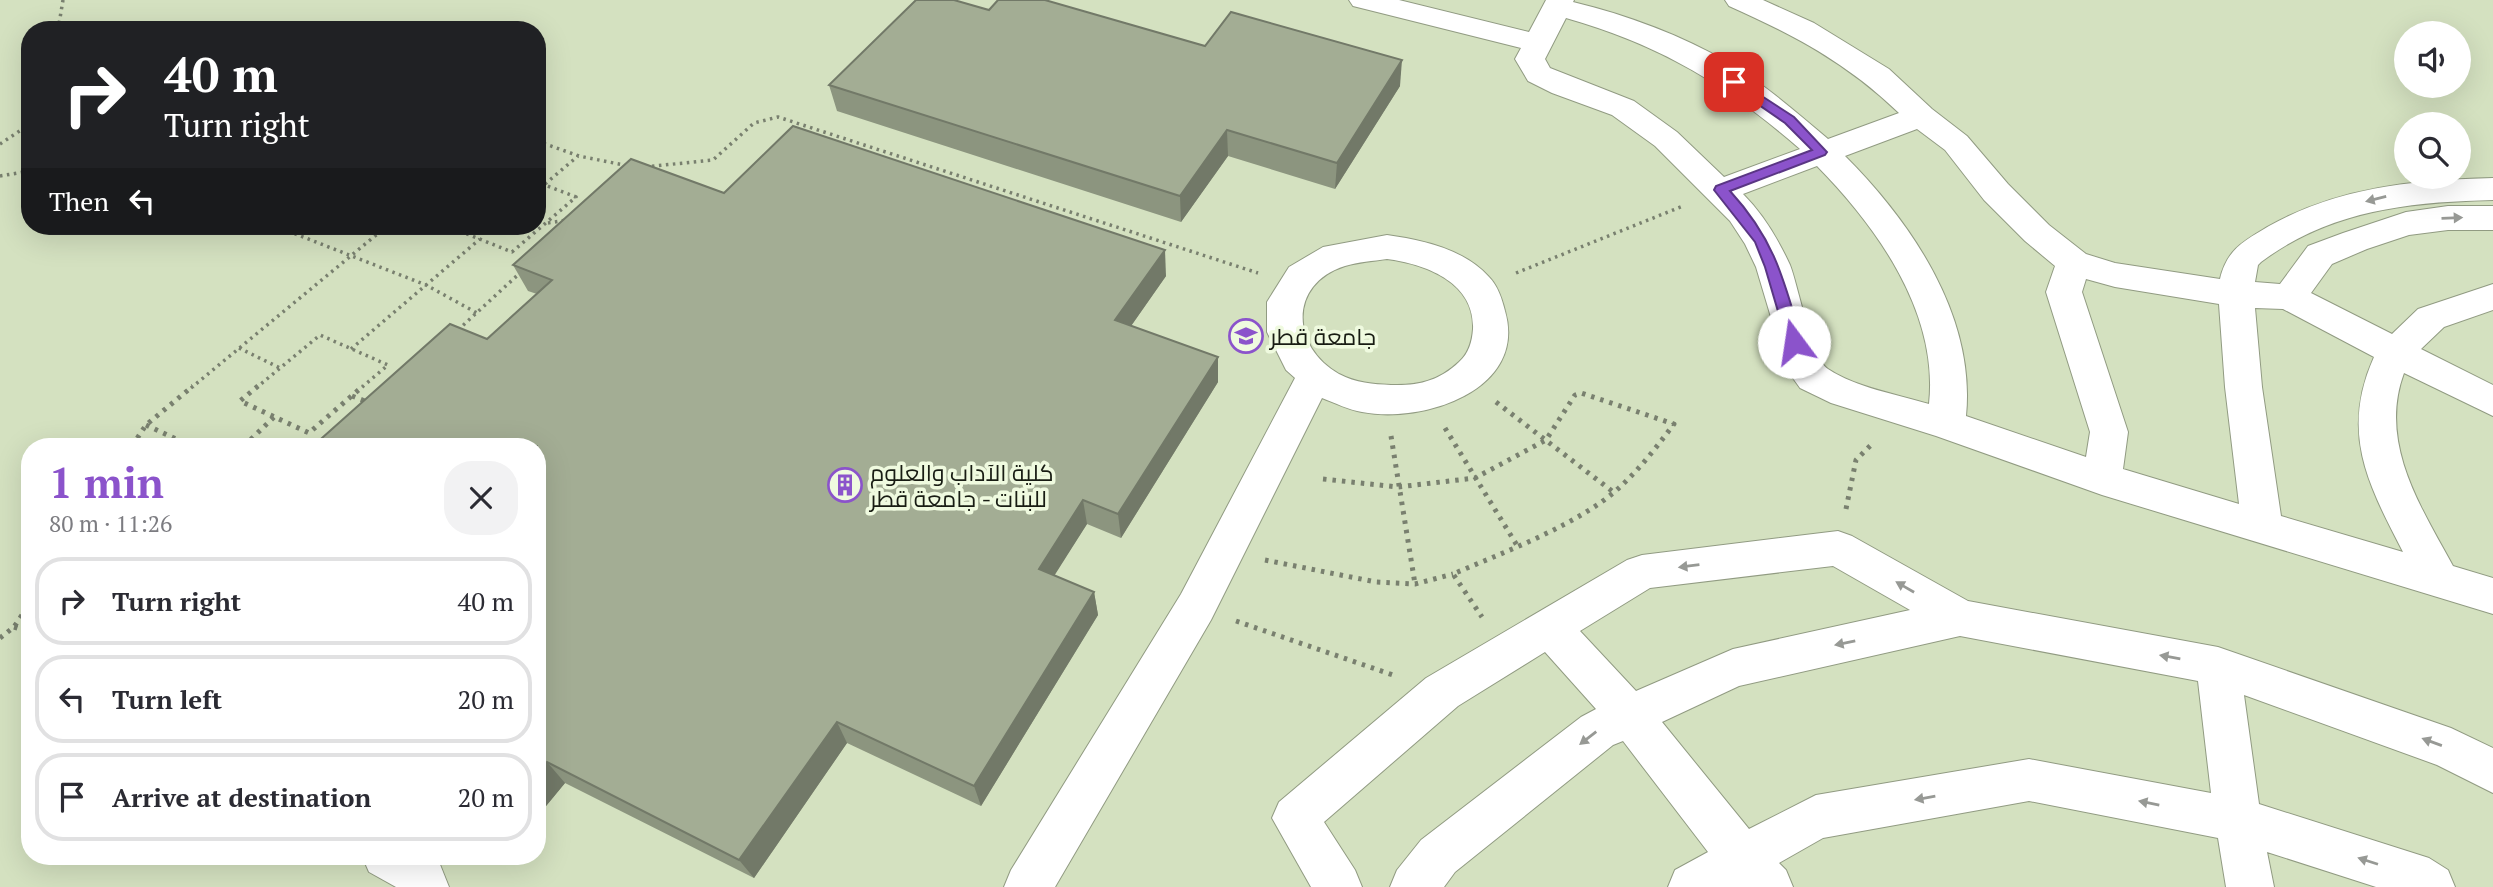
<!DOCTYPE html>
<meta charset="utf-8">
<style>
body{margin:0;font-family:"PT Serif",Cairo,serif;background:#f2f2f3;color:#2b2b33;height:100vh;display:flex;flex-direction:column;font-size:26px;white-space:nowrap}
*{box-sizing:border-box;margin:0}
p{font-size:23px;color:#7c7c81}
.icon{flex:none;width:38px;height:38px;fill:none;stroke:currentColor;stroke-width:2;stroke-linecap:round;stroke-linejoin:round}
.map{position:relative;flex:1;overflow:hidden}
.drawer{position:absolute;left:21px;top:438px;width:525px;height:427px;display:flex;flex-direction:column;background:#fff;border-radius:28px;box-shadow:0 7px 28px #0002}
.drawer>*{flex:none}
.hud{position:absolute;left:21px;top:21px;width:525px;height:214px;border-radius:28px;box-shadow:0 7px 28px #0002;background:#202124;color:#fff;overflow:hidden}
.tools{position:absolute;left:2394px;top:21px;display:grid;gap:14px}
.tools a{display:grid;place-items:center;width:77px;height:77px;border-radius:50%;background:#fff;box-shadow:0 7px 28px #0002;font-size:35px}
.pin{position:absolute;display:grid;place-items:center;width:60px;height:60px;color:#fff;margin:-30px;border-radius:14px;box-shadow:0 4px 10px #0006}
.me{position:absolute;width:77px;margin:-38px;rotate:346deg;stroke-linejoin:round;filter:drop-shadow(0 0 5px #0008)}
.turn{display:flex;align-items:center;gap:24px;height:147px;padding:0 28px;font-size:32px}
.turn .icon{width:91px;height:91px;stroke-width:2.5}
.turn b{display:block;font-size:49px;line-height:60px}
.then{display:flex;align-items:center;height:66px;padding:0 28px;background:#0003;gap:14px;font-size:26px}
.round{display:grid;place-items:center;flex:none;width:74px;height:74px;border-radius:28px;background:#f2f2f3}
.overview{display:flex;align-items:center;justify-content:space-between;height:119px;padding:0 28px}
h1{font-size:42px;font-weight:700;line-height:52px;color:#8b53cb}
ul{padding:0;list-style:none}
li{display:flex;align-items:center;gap:21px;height:88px;margin:0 14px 10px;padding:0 14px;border:4px solid #e1e1e2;border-radius:28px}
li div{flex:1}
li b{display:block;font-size:26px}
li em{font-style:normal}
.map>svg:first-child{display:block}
</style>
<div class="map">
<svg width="2493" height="887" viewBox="0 0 2493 887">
<rect width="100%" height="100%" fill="#e2ecd2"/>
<path fill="#d4e1c0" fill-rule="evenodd" d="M0 0H2493V887H0ZM30 30H537V226H30ZM2406 33H2459V86H2406ZM2406 124H2459V177H2406ZM30 446H537V856H30Z"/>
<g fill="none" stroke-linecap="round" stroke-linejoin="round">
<g stroke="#919b82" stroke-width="2">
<g id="minor">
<path d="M1349 0H1399L1529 32 1546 0H1574L1573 2C1627 15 1681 35 1729 63 1764 84 1796 112 1828 139L1899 113C1847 63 1794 35 1729 6L1725 0H1763L1814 23 1889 69 1932 109 1967 136 2008 184 2049 225 2086 254 2115 263 2220 279C2227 249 2244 241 2269 226 2339 187 2414 180 2493 178V200C2410 202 2330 210 2261 262L2258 265 2255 282 2280 284 2308 246 2343 233 2406 212 2448 206H2493V230H2448L2409 235 2367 249 2332 264 2311 293 2392 334 2418 309 2493 284V310L2444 327 2421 349 2493 385V416L2404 373C2378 443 2421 507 2453 566L2493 578V614L2102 495 1936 436 1831 403 1800 388 1780 360 1773 324 1756 267 1745 244 1730 221 1655 146 1612 115 1552 93 1528 81 1515 59 1521 48 1353 6ZM1566 18C1661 45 1725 84 1800 149L1724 177 1677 132 1634 101 1550 68 1545 59ZM1917 129 1945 150 1984 200 2025 241 2055 266 2046 292 2090 432 2086 457 1966 416C1976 317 1912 223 1845 156ZM1817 166C1877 227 1939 313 1929 404 1896 394 1857 388 1828 369 1811 358 1799 288 1790 265 1778 239 1763 214 1743 194ZM2086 279 2115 287 2219 304 2225 387 2239 504 2123 469 2128 432 2082 292ZM2255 308 2283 309 2374 357C2340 433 2368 484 2403 552L2281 516 2262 387Z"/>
<path d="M1387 235C1423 240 1464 249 1489 277 1498 286 1502 299 1505 311 1528 390 1423 424 1362 412 1349 410 1335 403 1322 398L1211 620 1055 887H1004L1011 870 1181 594 1295 378 1286 370 1267 332V302L1289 267 1323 247ZM1387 259C1425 264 1475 282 1473 329 1472 342 1469 353 1459 362 1439 381 1418 386 1391 385 1373 384 1356 383 1339 374 1291 347 1288 284 1345 266 1358 262 1373 261 1387 259Z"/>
<path d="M1838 531 1852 536 1968 601 2218 647 2451 728 2493 748V793L2437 765 2244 695 2259 804 2429 858 2448 870 2455 887H2376L2267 852 2274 887H2226L2218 838 2029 801 1823 838 1779 863 1786 870 1793 887H1668L1675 870 1708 852 1623 741 1613 745 1455 872 1444 887H1390L1397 870 1421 840 1581 717 1596 709 1545 652 1458 706 1324 822 1355 870 1362 887H1311L1272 818 1279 802 1426 678 1627 560 1642 555ZM1833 566 1910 610 1733 649 1636 691 1580 631 1650 588ZM1960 636 2198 681 2211 793 2029 759 1816 795 1749 829 1662 722 1739 686Z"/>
<polygon points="362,856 434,856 437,857 449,887 396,887 369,872"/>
</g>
</g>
<g stroke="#79806f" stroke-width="3.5" stroke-dasharray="2.5 4.5" stroke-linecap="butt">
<polyline points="58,30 63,0"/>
<polyline points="537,141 579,156 629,166"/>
<polyline points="0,144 30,124"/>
<polyline points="645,167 713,160 754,123 778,117 1258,273"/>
<polyline points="0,176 30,171"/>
<polyline points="545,184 578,156"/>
<polyline points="548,223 567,220"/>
<polyline points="275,226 426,285 477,313"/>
<polyline points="447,226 512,252 576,197 537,182"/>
<polyline points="1516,273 1683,206"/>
<polyline points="458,330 521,272"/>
<polyline points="239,348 280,368"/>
<polyline points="351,349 480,239"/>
<polyline points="191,388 387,226"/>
<polyline points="256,388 320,335 388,365 361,388"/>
</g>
<g stroke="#79806f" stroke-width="5" stroke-dasharray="3.5 6" stroke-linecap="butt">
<polyline points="258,386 240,401 309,433 363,386"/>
<polyline points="352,396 370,403"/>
<polyline points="1496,402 1612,491"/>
<polyline points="146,425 191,446"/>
<polyline points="1445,428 1518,547"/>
<polyline points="1391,436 1415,584"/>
<polyline points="132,446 146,425 193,386"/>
<polyline points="244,446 274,417"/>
<path d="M1323 479 1398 487 1475 478 1546 440 1575 395 1581 393 1674 424C1652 453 1630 482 1600 503 1558 532 1500 554 1453 574L1482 617"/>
<polyline points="1846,509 1856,460 1874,442"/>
<polyline points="1265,560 1376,582 1415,584 1453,574"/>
<polyline points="1236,621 1393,675"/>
<polyline points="14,627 30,632"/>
<polyline points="0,638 14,627 30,603"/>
</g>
<use href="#minor" fill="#fff" fill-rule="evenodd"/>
</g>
<g fill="#8c957f">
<polygon points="989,10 1205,46 1400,86 1335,189 1228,156 1181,222 837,111 829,85"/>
<polygon points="724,193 1166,276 1131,326 1218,382 1121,538 1087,524 1054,575 1094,592 1098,615 981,806 847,743 754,878 565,783 537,817 487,339 537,294 528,291 513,265"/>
</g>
<g fill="#727968">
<polygon points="1402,60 1400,86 1335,189 1337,163"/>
<polygon points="1227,130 1228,156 1181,222 1180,196"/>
<polygon points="1165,250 1166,276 1117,346 1115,320"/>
<polygon points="1218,357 1218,382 1121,538 1118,514"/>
<polygon points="1083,500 1087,524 1044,592 1039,569"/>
<polygon points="1094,592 1098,615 981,806 974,786"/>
<polygon points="837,722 847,743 754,878 739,860"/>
<polygon points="547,762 565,783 537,817 537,774"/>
</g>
<g fill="#a3ad94" stroke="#727968" stroke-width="2">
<polygon points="916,0 954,0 989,10 998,0 1045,0 1205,46 1231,12 1402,60 1337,163 1227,130 1180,196 829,85"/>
<polygon points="793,126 1165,250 1115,320 1218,357 1118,514 1083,500 1039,569 1094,592 974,786 837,722 739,860 547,762 537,774 537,446 313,446 450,324 487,339 552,280 513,265 631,159 724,193"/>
</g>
<defs><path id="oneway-solid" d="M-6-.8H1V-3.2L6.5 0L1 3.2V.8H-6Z" transform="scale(1.75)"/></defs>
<g fill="#979995">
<use href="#oneway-solid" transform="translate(2376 199) rotate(166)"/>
<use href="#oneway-solid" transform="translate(2452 218) rotate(-2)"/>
<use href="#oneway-solid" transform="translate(1689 566) rotate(173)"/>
<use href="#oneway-solid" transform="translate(1905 587) rotate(-150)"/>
<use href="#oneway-solid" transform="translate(1845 643) rotate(168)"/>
<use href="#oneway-solid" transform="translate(2170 657) rotate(-170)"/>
<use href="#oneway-solid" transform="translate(1588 738) rotate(142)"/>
<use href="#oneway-solid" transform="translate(2432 742) rotate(-160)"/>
<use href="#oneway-solid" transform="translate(1925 798) rotate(170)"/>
<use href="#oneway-solid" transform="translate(2149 803) rotate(-169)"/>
<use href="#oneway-solid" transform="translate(2368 861) rotate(-162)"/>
</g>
<path fill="#8b53cb" stroke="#5a3684" stroke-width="2" d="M1734 78 1794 117 1827 152 1825 155 1730 191C1775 240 1784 280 1802 342L1794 347 1787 342 1765 267 1755 242 1714 190 1716 186 1812 150 1785 123 1730 85V79Z"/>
<defs>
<g id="university-ring" transform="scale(1.75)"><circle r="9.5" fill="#effadf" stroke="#8b53cb" stroke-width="1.5"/><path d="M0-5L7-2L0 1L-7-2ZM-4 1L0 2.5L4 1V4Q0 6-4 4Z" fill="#8b53cb"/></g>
<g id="building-ring" transform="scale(1.75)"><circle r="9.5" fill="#effadf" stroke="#8b53cb" stroke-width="1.5"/><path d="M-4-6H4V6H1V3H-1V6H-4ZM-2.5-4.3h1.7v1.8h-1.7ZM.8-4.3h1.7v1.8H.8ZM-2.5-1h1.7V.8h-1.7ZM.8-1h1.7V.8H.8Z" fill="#8b53cb"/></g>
</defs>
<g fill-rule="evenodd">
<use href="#university-ring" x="1246" y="336"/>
<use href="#building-ring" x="845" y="485"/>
</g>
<g text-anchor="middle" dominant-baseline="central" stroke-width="7" stroke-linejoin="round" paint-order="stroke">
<g font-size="23" fill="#181c13" stroke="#effadf" text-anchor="start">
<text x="1270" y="336">جامعة قطر</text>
<text x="870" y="472">كلية الآداب والعلوم<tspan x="870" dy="26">للبنات - جامعة قطر</tspan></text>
</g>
</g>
</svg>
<div class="tools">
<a><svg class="icon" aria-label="sound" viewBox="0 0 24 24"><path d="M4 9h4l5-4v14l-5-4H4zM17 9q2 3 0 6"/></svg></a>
<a><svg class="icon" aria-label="search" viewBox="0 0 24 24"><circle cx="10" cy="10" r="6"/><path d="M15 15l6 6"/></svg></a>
</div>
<div class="pin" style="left:1734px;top:82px;background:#d93025"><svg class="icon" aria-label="arrive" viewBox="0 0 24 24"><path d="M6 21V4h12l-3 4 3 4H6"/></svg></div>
<svg class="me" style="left:1794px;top:342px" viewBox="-20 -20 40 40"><circle r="19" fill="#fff"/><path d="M0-13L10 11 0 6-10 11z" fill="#8b53cb"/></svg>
<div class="hud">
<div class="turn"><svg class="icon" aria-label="right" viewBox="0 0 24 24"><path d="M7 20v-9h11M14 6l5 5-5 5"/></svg><div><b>40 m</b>Turn right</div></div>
<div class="then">Then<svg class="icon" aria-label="left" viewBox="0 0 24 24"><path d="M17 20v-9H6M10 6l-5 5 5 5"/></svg></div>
</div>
<section class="drawer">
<div class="overview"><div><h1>1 min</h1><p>80 m · 11:26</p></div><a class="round"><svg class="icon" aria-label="close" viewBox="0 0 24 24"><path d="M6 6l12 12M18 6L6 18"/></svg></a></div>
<ul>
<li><svg class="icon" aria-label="right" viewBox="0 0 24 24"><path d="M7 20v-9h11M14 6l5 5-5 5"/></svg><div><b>Turn right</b></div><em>40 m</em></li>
<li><svg class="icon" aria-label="left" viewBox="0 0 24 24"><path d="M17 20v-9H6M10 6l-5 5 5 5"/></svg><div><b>Turn left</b></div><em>20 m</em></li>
<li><svg class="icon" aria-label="arrive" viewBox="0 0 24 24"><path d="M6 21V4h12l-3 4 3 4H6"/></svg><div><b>Arrive at destination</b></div><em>20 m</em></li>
</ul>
</section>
</div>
